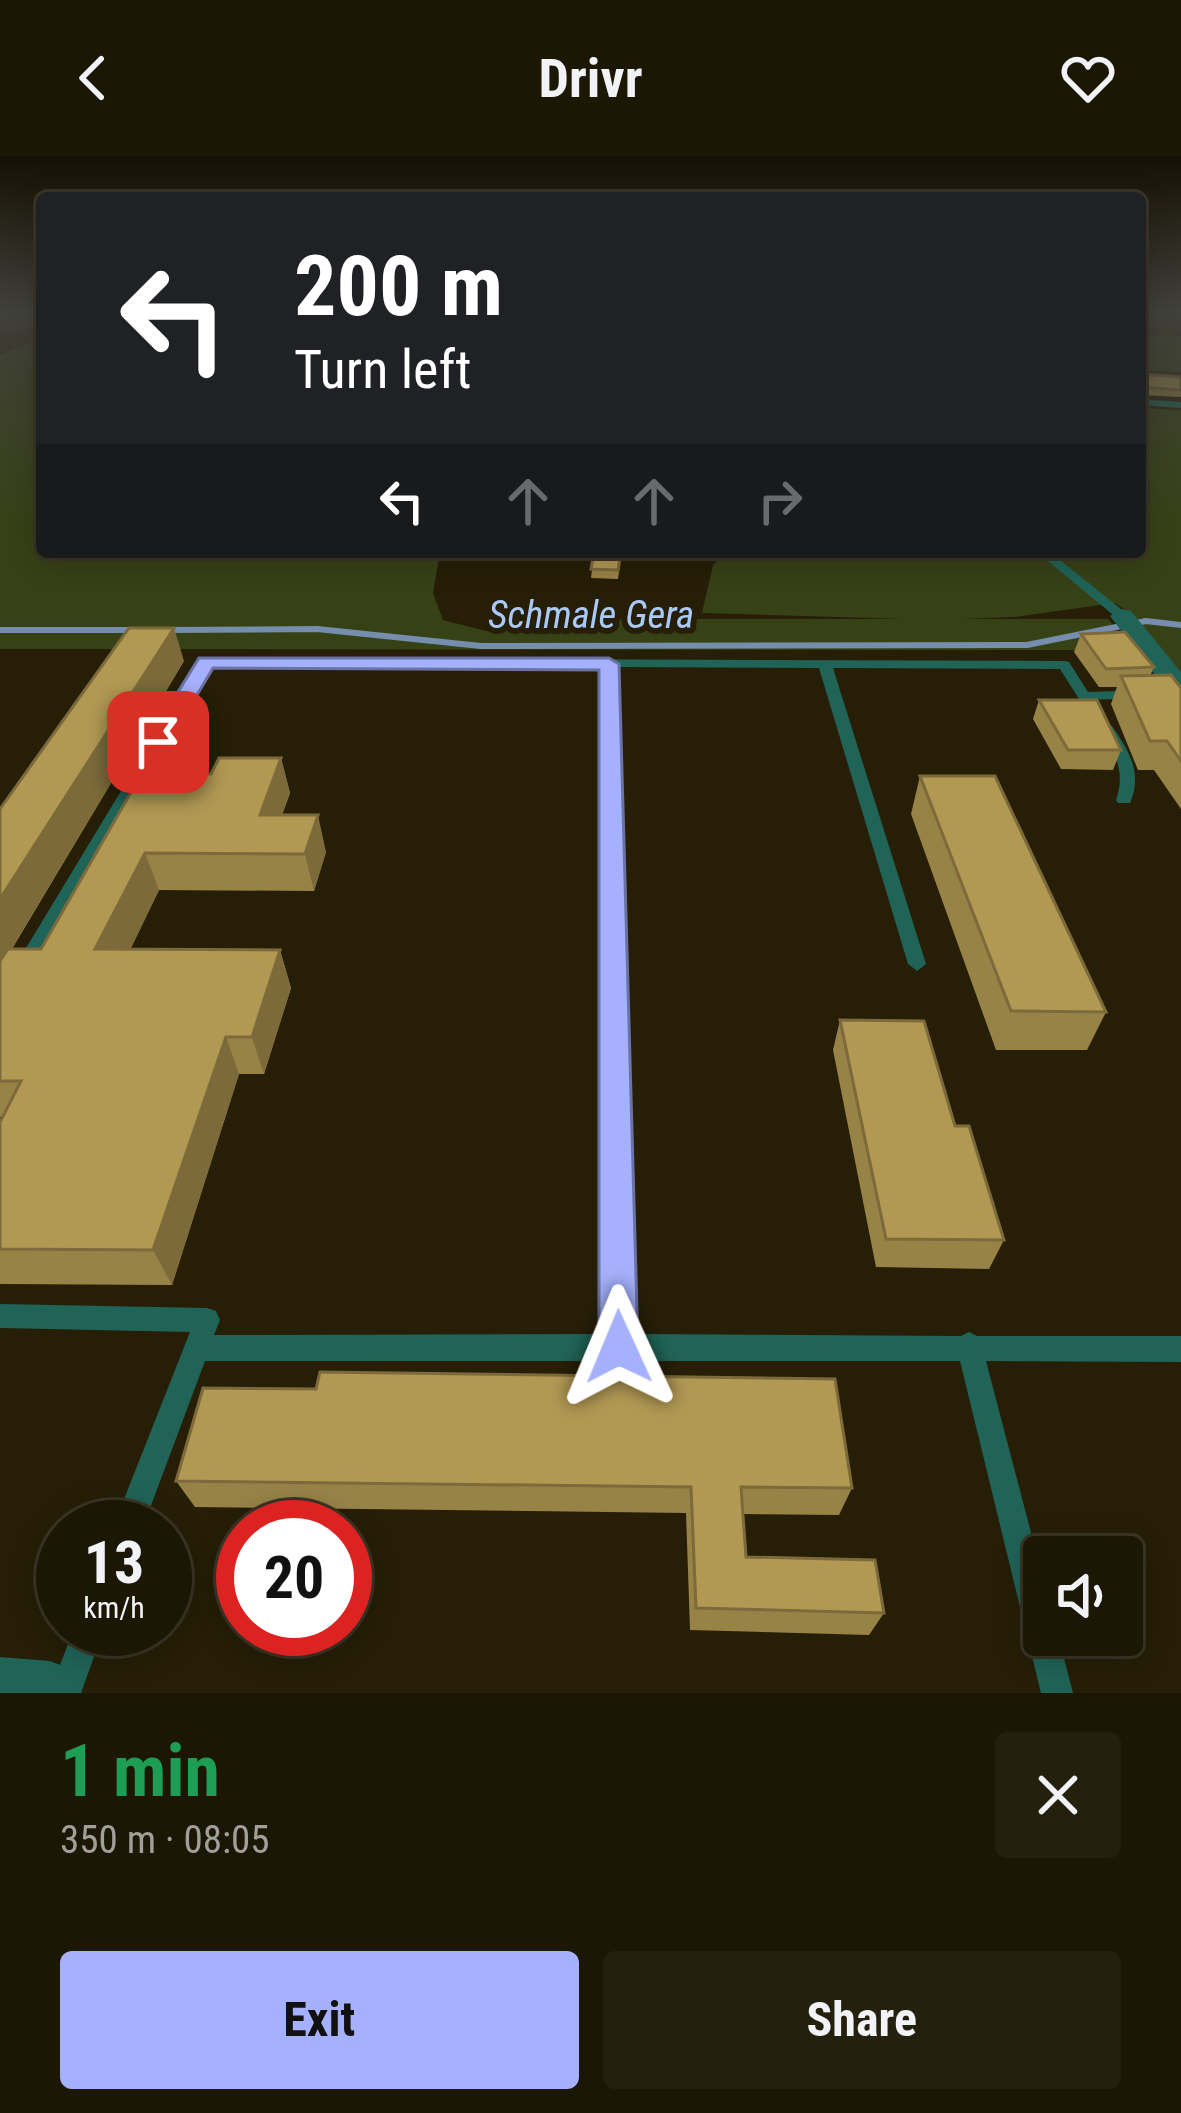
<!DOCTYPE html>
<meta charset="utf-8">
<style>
body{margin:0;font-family:"Roboto Condensed",sans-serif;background:#251f0e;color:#f1f3f6;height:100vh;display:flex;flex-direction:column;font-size:45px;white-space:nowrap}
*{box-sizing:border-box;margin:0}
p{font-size:39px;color:#a09f9a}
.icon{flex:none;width:66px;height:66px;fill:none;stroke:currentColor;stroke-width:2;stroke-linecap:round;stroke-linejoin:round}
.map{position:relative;height:1537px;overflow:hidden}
.side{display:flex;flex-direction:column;background:#1c1604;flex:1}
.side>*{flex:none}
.banner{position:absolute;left:36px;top:36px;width:1110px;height:366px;border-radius:12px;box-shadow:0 6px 30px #0003,0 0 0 3px #3a3526;background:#202124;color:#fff;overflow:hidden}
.buttons{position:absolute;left:1023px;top:1380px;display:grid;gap:24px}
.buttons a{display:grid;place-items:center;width:120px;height:120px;border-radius:12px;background:#1c1604;box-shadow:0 6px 30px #0003,0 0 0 3px #3a3526;font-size:60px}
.speed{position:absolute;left:36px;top:1344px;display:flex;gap:24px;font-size:60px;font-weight:700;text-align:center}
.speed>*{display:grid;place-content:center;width:156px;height:156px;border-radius:50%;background:#1c1604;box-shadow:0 6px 30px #0003,0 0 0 3px #3a3526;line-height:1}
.speed small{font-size:30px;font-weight:400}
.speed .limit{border:18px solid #d22;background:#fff;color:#111}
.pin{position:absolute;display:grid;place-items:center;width:102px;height:102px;color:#fff;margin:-51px;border-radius:24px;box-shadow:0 6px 18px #0006}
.me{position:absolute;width:132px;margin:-66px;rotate:359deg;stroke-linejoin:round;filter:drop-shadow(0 0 9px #0008)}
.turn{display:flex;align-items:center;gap:42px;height:252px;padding:0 60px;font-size:54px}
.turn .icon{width:156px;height:156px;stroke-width:2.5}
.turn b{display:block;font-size:84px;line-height:102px}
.lanes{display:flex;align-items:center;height:114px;padding:0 60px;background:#0003;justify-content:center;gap:60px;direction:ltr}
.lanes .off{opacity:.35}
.round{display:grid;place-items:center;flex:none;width:126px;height:126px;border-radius:12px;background:#251f0e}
.headline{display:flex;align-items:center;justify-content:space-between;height:204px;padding:0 60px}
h1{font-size:72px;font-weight:700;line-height:90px;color:#1e9e55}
.cta{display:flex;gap:24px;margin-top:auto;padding:24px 60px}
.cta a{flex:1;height:138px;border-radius:12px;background:#a5b1fc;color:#111;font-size:48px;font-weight:700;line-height:138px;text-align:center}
.cta a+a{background:#251f0e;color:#f1f3f6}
header{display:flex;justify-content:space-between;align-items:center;height:156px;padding:0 60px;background:#1c1604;font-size:54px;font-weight:700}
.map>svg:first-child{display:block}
</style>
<header><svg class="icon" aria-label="back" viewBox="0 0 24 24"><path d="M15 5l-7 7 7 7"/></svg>Drivr<svg class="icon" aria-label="heart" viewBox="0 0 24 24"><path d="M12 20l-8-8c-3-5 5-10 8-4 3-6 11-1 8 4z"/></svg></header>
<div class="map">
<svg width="1181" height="1537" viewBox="0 0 1181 1537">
<rect width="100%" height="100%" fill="#261e06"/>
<g fill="#374116">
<polygon points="1140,178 1181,180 1181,216 1140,214"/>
<polygon points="42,181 42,396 440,396 433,437 443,464 486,475 622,463 1108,463 1139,498 1118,494 0,493 0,199"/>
<polygon points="1140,252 1181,254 1181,522 1130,457 1115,447 1015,461 937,464 702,457 713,409 725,396 1140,396"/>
</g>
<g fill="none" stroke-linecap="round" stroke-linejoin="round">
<g stroke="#768eae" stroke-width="6">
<polyline points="0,474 135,474"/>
<polyline points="164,474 317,473 481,490 1027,489 1146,465 1181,469"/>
</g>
<g fill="#206357" fill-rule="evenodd">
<polygon points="1140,243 1181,246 1181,252 1140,249"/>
<polygon points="1037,396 1050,396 1126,457 1126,463 1118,463"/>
<polygon points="206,502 1064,505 1069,506 1088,536 1181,533 1181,541 1084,544 1079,543 1060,513 833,512 926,808 917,815 908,808 819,512 616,511 632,1178 961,1180 969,1176 977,1180 1181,1180 1181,1206 986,1205 1044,1426 1044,1479 1058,1479 1073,1537 1041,1537 960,1205 205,1205 143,1371 113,1371 190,1176 0,1172 0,1148 207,1152 216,1155 220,1164 214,1179 606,1178 602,511 210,510 7,856 0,858 0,835 199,506"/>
<path d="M1107 569 1112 570C1129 595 1143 617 1130 647H1118L1116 644C1126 616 1115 597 1100 573Z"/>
<polygon points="74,1473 104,1473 81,1537 49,1537"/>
</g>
<g fill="#206357" fill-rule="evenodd">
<polygon points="1122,453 1131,455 1181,516 1181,542 1171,540 1110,460"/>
<polygon points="0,1501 50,1505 73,1514 82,1537 0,1537"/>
</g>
</g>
<g fill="#988347">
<polygon points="1142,218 1181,221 1181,241 1141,239"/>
<polygon points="594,396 622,396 618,423 591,422"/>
<polygon points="1081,478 1154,511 1150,520 1181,532 1181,653 1154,614 1138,614 1111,548 1117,531 1099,531 1074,496"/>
<polygon points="184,505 12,793 41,793 211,618 281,602 290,637 282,659 326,696 314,735 159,734 130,794 280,794 291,832 264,918 239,918 172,1129 0,1128 0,966 2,961 0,961 0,653"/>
<polygon points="1039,544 1121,594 1113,614 1061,613 1033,563"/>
<polygon points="920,620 1106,856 1087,894 996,894 911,658"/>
<polygon points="840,864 955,970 1004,1084 989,1113 876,1111 833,894"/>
<polygon points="176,1325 852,1332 839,1359 743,1358 746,1401 884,1457 869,1479 690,1474 686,1357 195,1351"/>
</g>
<g fill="#7c6a3a">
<polygon points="174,472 184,505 0,812 0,743"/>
<polygon points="281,602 290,637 269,695 260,659"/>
<polygon points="318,659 326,696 314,735 305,698"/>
<polygon points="145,697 159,734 112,831 95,793"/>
<polygon points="280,794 291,832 264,918 252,881"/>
<polygon points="226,881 239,918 172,1129 153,1094"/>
</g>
<g fill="#b19853" stroke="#7c6a3a" stroke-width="3">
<polygon points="1140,209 1142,218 1181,221 1181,234 1143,231 1140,240"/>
<polygon points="594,396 621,396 618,414 591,413"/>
<polygon points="129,472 174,472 0,743 0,653"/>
<polygon points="1125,476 1154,511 1106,513 1081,478"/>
<polygon points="1171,519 1181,532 1181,605 1167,585 1150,585 1121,520"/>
<polygon points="1039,544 1097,544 1121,594 1068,594"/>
<polygon points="219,602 281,602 260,659 318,659 305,698 145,697 95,793 280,794 252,881 226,881 153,1094 0,1093 0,966 21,925 0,925 0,805 8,793 41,793 142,617 211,618"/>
<polygon points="920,620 995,620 1106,856 1011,855"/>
<polygon points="840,864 924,865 955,970 969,970 1004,1084 886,1083"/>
<polygon points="320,1216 835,1223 852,1332 741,1331 746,1401 875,1404 884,1457 696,1452 691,1331 176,1325 203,1232 316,1233"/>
</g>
<linearGradient id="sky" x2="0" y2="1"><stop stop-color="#151003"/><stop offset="0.42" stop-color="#41413b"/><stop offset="1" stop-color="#41413b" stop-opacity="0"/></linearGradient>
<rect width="1181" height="372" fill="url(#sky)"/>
<polygon fill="#a5b1fc" stroke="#6b73a4" stroke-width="3" points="199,502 609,502 619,508 638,1191 633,1204 619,1210 605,1204 599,1191 599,514 213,512 166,591 150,591 147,586"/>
<g text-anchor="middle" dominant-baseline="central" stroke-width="12" stroke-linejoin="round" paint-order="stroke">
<g font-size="39" font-style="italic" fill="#a9caf8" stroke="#261e06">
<text x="591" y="459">Schmale Gera</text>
</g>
</g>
</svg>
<div class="buttons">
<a><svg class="icon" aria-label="sound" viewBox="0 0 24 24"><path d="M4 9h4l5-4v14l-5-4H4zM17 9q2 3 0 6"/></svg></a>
</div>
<div class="speed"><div>13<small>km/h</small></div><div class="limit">20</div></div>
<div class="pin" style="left:158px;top:586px;background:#d93025"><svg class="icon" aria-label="arrive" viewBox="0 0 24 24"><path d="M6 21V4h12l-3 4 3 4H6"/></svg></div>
<svg class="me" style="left:619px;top:1191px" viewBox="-20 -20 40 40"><path d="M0-17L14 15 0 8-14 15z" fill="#a5b1fc" stroke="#fff" stroke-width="4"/></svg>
<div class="banner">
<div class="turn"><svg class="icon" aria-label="left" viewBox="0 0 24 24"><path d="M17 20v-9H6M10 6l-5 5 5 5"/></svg><div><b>200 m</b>Turn left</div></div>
<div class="lanes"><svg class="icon" aria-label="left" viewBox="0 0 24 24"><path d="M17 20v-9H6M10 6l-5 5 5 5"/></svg><svg class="icon off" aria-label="ahead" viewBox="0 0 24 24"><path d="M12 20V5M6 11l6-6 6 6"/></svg><svg class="icon off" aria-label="ahead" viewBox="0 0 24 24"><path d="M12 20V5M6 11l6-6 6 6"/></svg><svg class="icon off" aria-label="right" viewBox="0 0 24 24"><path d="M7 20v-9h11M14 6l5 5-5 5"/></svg></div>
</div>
</div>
<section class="side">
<div class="headline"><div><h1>1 min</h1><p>350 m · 08:05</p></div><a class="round"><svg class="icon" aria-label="close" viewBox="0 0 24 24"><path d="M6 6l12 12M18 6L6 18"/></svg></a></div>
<div class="cta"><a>Exit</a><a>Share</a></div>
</section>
